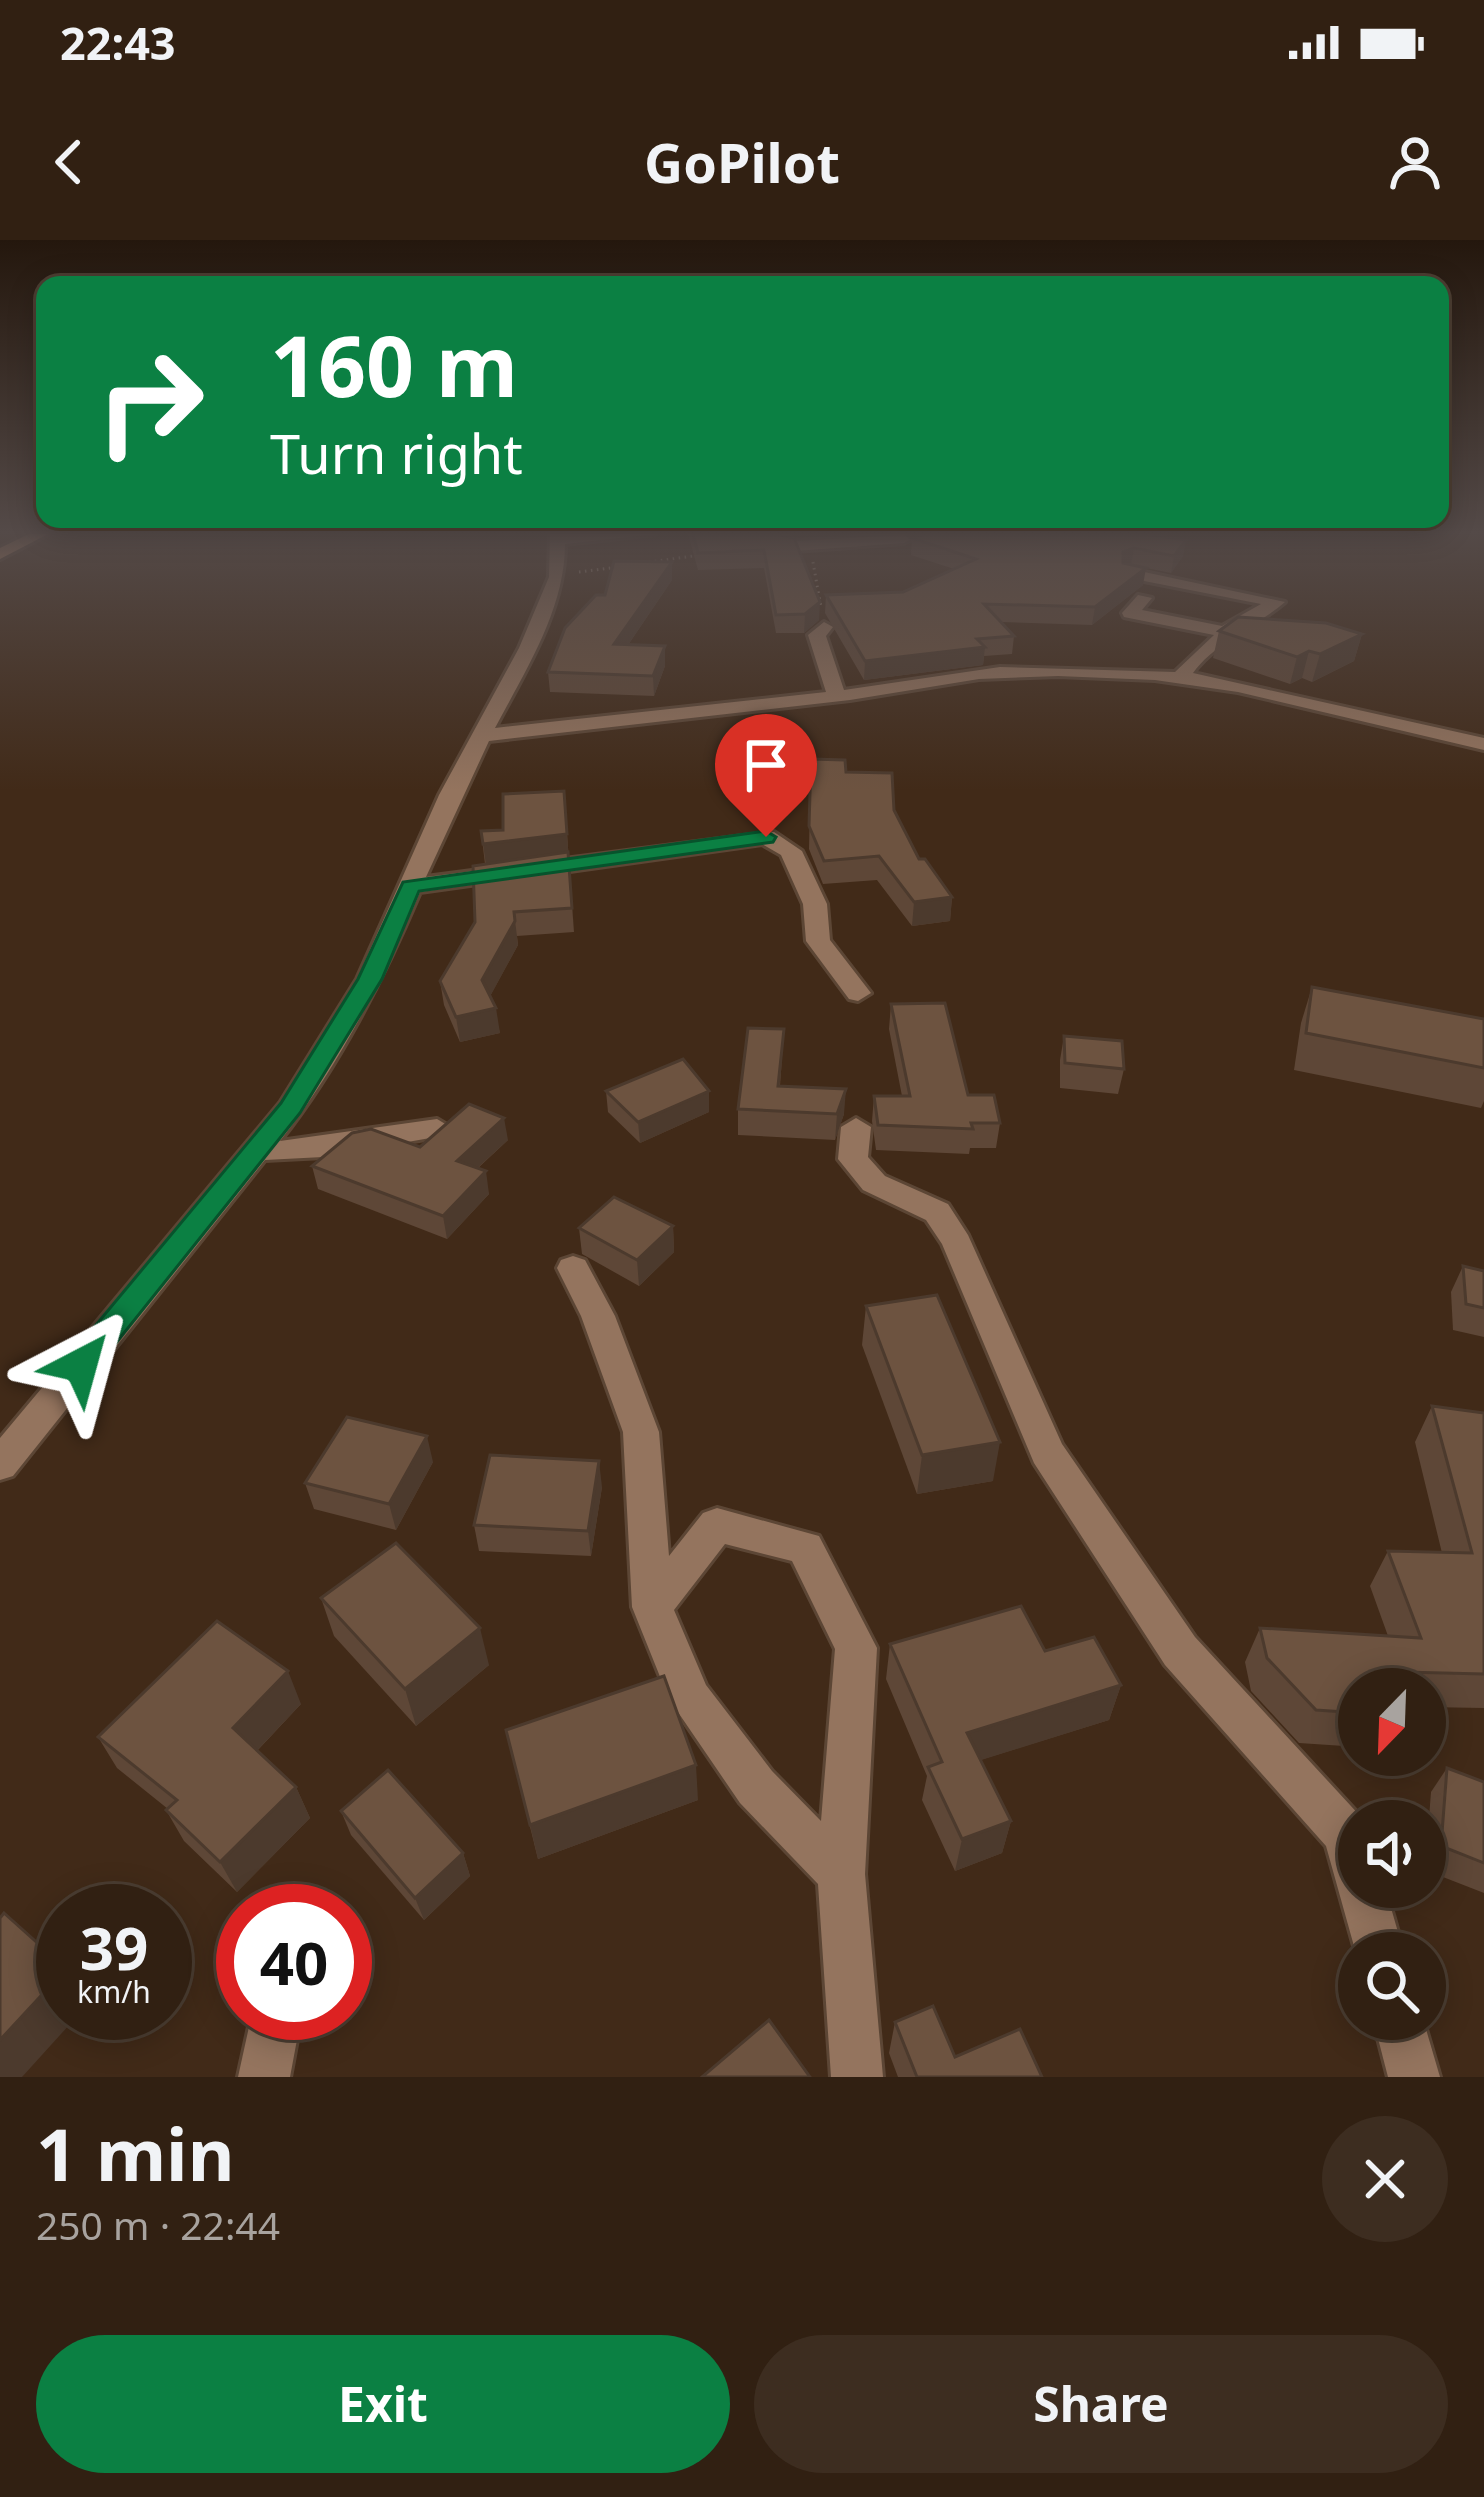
<!DOCTYPE html>
<meta charset="utf-8">
<style>
body{margin:0;font-family:"Noto Sans",sans-serif;background:#3d2d20;color:#f1f3f6;height:100vh;display:flex;flex-direction:column;font-size:45px;white-space:nowrap}
*{box-sizing:border-box;margin:0}
p{font-size:39px;color:#a8a39f}
.icon{flex:none;width:66px;height:66px;fill:none;stroke:currentColor;stroke-width:2;stroke-linecap:round;stroke-linejoin:round}
.map{position:relative;height:1837px;overflow:hidden}
.sheet{display:flex;flex-direction:column;background:#312012;flex:1}
.sheet>*{flex:none}
.guide{position:absolute;left:36px;top:36px;width:1413px;height:252px;border-radius:24px;box-shadow:0 6px 30px #0003,0 0 0 3px #4c3e32;background:#0b8043;color:#fff;overflow:hidden}
.needle{width:78px;rotate:203deg}
.controls{position:absolute;left:1338px;top:1428px;display:grid;gap:24px}
.controls a{display:grid;place-items:center;width:108px;height:108px;border-radius:50%;background:#312012;box-shadow:0 6px 30px #0003,0 0 0 3px #4c3e32;font-size:60px}
.speed{position:absolute;left:36px;top:1644px;display:flex;gap:24px;font-size:60px;font-weight:700;text-align:center}
.speed>*{display:grid;place-content:center;width:156px;height:156px;border-radius:50%;background:#312012;box-shadow:0 6px 30px #0003,0 0 0 3px #4c3e32;line-height:1}
.speed small{font-size:30px;font-weight:400}
.speed .limit{border:18px solid #d22;background:#fff;color:#111}
.pin{position:absolute;display:grid;place-items:center;width:102px;height:102px;color:#fff;margin:-123px -51px;border-radius:50% 50% 50% 0;rotate:-45deg;box-shadow:0 0 12px #0007}
.pin .icon{rotate:45deg}
.me{position:absolute;width:132px;margin:-66px;rotate:39deg;stroke-linejoin:round;filter:drop-shadow(0 0 9px #0008)}
.turn{display:flex;align-items:center;gap:42px;height:252px;padding:0 36px;font-size:54px}
.turn .icon{width:156px;height:156px;stroke-width:2.5}
.turn b{display:block;font-size:84px;line-height:102px}
.round{display:grid;place-items:center;flex:none;width:126px;height:126px;border-radius:63px;background:#3d2d20}
.head{display:flex;align-items:center;justify-content:space-between;height:204px;padding:0 36px}
h1{font-size:72px;font-weight:700;line-height:90px}
.button{display:flex;gap:24px;margin-top:auto;padding:24px 36px}
.button a{flex:1;height:138px;border-radius:72px;background:#0b8043;color:#fff;font-size:48px;font-weight:700;line-height:138px;text-align:center}
.button a+a{background:#3d2d20;color:#f1f3f6}
.status{display:flex;justify-content:space-between;align-items:center;height:84px;padding:0 60px;background:#312012;direction:ltr}
.status svg{height:33px;fill:currentColor}
header{display:flex;justify-content:space-between;align-items:center;height:156px;padding:0 36px;background:#312012;font-size:54px;font-weight:700}
.map>svg:first-child{display:block}
</style>
<div class="status"><b>22:43</b><svg viewBox="0 0 49 12"><path d="M0 12V9h3v3zM5 12V6h3v6zM10 12V3h3v9zM15 12V0h3v12zM26 1h20v11H26zM47 4h2v5h-2z"/></svg></div>
<header><svg class="icon" aria-label="back" viewBox="0 0 24 24"><path d="M15 5l-7 7 7 7"/></svg>GoPilot<svg class="icon" aria-label="person" viewBox="0 0 24 24"><circle cx="12" cy="8" r="4"/><path d="M4 21q1-7 8-7t8 7"/></svg></header>
<div class="map">
<svg width="1484" height="1837" viewBox="0 0 1484 1837">
<rect width="100%" height="100%" fill="#412a18"/>
<g fill="none" stroke-linecap="round" stroke-linejoin="round">
<g stroke="#5c4635" stroke-width="6">
<g id="minor">
<path d="M550 294H655L565 304C565 370 525 431 495 488L826 452 808 395 824 382 833 387 826 396 844 450 1000 427 1175 432 1214 395 1124 377 1122 373 1138 355 1152 358 1142 370 1222 386 1261 364 1124 337V331L1130 329 1285 362C1256 387 1215 402 1193 433L1484 498V510L1238 452 1155 440 1058 436 979 439 850 460 489 501 426 637 774 592 802 611 827 664 830 700 871 753 858 761 849 759 806 701 803 664 781 615 762 604 420 652C383 739 339 826 280 901L437 879 452 888 447 895 323 917 265 920 13 1236 0 1240V1198L280 863 357 739 439 555 519 408 549 337Z"/>
<polygon points="721,294 781,302 904,295 911,299 904,303 781,312"/>
<polygon points="856,878 871,887 868,917 885,936 948,964 968,995 1062,1204 1195,1397 1362,1578 1359,1647 1385,1647 1404,1713 1359,1713 1359,1724 1326,1606 1165,1425 1034,1223 942,1004 926,980 863,950 838,919 841,887"/>
<path d="M573 1016 585 1020 615 1076 659 1192 669 1316 703 1273 717 1268 819 1296 877 1408 865 1634 883 1837H831L818 1644 740 1563 669 1459 632 1367 623 1192 581 1076 557 1028 561 1020ZM725 1304 792 1321 835 1409 821 1581 772 1531 706 1445 674 1370Z"/>
<polygon points="252,1773 302,1773 290,1837 238,1837"/>
<polygon points="1373,1779 1423,1779 1440,1837 1388,1837"/>
</g>
</g>
<g stroke="#5c4635" stroke-width="6">
<polygon id="major" points="29,294 48,294 0,319 0,308"/>
</g>
<g stroke="#a49182" stroke-width="3" stroke-dasharray="1.5 4.5" stroke-linecap="butt">
<polyline points="813,322 821,368"/>
<polyline points="643,323 693,316"/>
<polyline points="579,332 619,327"/>
</g>
<use href="#minor" fill="#94745e" fill-rule="evenodd"/>
<use href="#major" fill="#f9b788" fill-rule="evenodd"/>
</g>
<g fill="#5e4737">
<polygon points="688,294 789,294 819,380 804,393 776,393 764,328 698,330"/>
<polygon points="912,298 1186,300 1183,316 1171,333 1131,325 1143,345 1092,385 1001,382 1014,396 1012,414 984,416 983,425 864,440 825,373 826,355 903,352 954,329 911,315"/>
<polygon points="672,340 628,405 665,426 654,456 550,452 548,432 605,355"/>
<polygon points="1219,391 1362,394 1354,421 1312,442 1302,438 1290,444 1213,418"/>
<polygon points="811,519 846,532 894,570 919,619 952,657 950,681 912,686 877,640 823,644 809,609"/>
<polygon points="564,551 574,692 517,696 518,705 490,756 500,793 460,802 444,765 440,741 475,682 485,624 481,591 503,590"/>
<polygon points="1312,747 1484,779 1484,861 1481,868 1294,830 1301,783"/>
<polygon points="891,764 968,855 1000,883 996,908 970,908 969,914 876,910 872,881 874,856 902,856 889,789"/>
<polygon points="784,789 780,846 844,874 835,900 738,895 738,869"/>
<polygon points="1064,796 1124,829 1118,854 1060,848 1060,820"/>
<polygon points="606,851 709,851 709,872 640,903 608,872"/>
<polygon points="508,900 478,928 489,954 447,999 318,949 312,926 420,907"/>
<polygon points="673,986 674,1012 639,1046 582,1014 579,988"/>
<polygon points="1463,1026 1484,1031 1484,1097 1453,1090 1451,1052"/>
<polygon points="866,1066 993,1241 917,1254 862,1105"/>
<polygon points="1432,1166 1484,1173 1484,1468 1425,1467 1425,1449 1359,1449 1359,1507 1299,1503 1251,1451 1245,1422 1260,1388 1388,1396 1370,1346 1388,1311 1442,1313 1415,1202"/>
<polygon points="433,1222 396,1290 314,1269 305,1243"/>
<polygon points="602,1247 591,1316 479,1311 474,1285"/>
<polygon points="321,1358 489,1425 416,1486 334,1396"/>
<polygon points="890,1404 1045,1411 1121,1445 1109,1480 980,1520 1011,1581 1002,1613 955,1631 922,1560 927,1536 886,1439"/>
<polygon points="301,1464 257,1511 296,1547 310,1578 237,1652 184,1601 166,1570 168,1569 117,1528 98,1497"/>
<polygon points="506,1490 698,1560 538,1619"/>
<polygon points="1447,1528 1484,1542 1484,1653 1425,1630 1431,1552"/>
<polygon points="341,1571 463,1613 470,1636 424,1680 351,1595"/>
<polygon points="895,1782 955,1817 1042,1837 898,1837 889,1813"/>
</g>
<g fill="#4c3a2d">
<polygon points="1186,300 1183,316 1171,333 1174,316"/>
<polygon points="1134,308 1131,325 1120,328 1123,312"/>
<polygon points="672,322 672,340 615,424 614,404"/>
<polygon points="1146,328 1143,345 1092,385 1095,367"/>
<polygon points="820,362 819,380 804,393 805,374"/>
<polygon points="1362,394 1354,421 1312,442 1320,414"/>
<polygon points="665,406 665,426 654,456 653,436"/>
<polygon points="985,407 983,425 864,440 865,421"/>
<polygon points="1309,411 1302,438 1290,444 1297,417"/>
<polygon points="564,551 574,692 568,614 486,625 483,604"/>
<polygon points="952,657 950,681 912,686 914,662"/>
<polygon points="514,672 518,705 486,764 482,740"/>
<polygon points="496,768 500,793 460,802 456,777"/>
<polygon points="846,849 844,874 835,900 837,874"/>
<polygon points="709,851 709,872 640,903 638,882"/>
<polygon points="504,878 508,900 461,943 457,921"/>
<polygon points="486,931 489,954 447,999 443,976"/>
<polygon points="673,986 674,1012 639,1046 637,1020"/>
<polygon points="427,1196 433,1222 396,1290 389,1264"/>
<polygon points="1000,1202 993,1241 917,1254 922,1215"/>
<polygon points="599,1221 602,1247 591,1316 588,1291"/>
<polygon points="480,1388 489,1425 416,1486 405,1449"/>
<polygon points="288,1431 301,1464 248,1520 233,1488"/>
<polygon points="1121,1445 1109,1480 959,1527 967,1493"/>
<polygon points="696,1525 698,1560 538,1619 530,1585"/>
<polygon points="296,1547 310,1578 237,1652 220,1622"/>
<polygon points="1011,1581 1002,1613 955,1631 962,1599"/>
<polygon points="463,1613 470,1636 424,1680 415,1658"/>
<polygon points="63,1732 63,1773 80,1773 22,1837 0,1837 0,1800"/>
</g>
<g fill="#6d5340" stroke="#4c3a2d" stroke-width="3">
<polygon points="693,294 776,294 794,298 820,362 805,374 776,375 764,310 698,313"/>
<polygon points="925,294 1145,294 1186,300 1174,316 1134,308 1123,312 1123,323 1146,328 1095,367 984,364 1014,396 977,399 985,407 865,421 826,355 903,352 976,319 912,298"/>
<polygon points="614,321 672,322 614,404 665,406 653,436 548,432 565,388 596,355 605,355"/>
<polygon points="1238,377 1326,383 1362,394 1320,414 1309,411 1297,417 1219,391"/>
<polygon points="811,519 845,520 846,532 892,533 894,570 919,619 925,619 952,657 914,662 879,616 824,621 809,586"/>
<polygon points="564,551 567,594 483,604 481,591 503,590 503,554"/>
<polygon points="568,612 572,668 514,672 515,681 482,740 496,768 456,777 440,741 475,682 473,626"/>
<polygon points="1312,747 1484,779 1484,828 1306,793"/>
<polygon points="945,763 968,855 994,855 1000,883 971,883 973,889 878,885 874,856 910,856 891,764"/>
<polygon points="748,788 784,789 778,846 846,849 837,874 738,869"/>
<polygon points="1064,796 1122,801 1124,829 1065,823"/>
<polygon points="683,819 709,851 638,882 606,851"/>
<polygon points="469,864 504,878 457,921 486,931 443,976 312,926 352,893 371,889 420,907"/>
<polygon points="614,957 673,986 637,1020 579,988"/>
<polygon points="1463,1026 1484,1031 1484,1068 1466,1064"/>
<polygon points="937,1055 1000,1202 922,1215 866,1066"/>
<polygon points="1432,1166 1484,1173 1484,1434 1404,1432 1409,1449 1359,1449 1359,1473 1316,1470 1267,1418 1260,1388 1421,1398 1388,1311 1472,1313"/>
<polygon points="347,1177 427,1196 389,1264 305,1243"/>
<polygon points="490,1215 599,1221 588,1291 474,1285"/>
<polygon points="396,1303 480,1388 405,1449 321,1358"/>
<polygon points="1021,1366 1045,1411 1094,1397 1121,1445 967,1493 1011,1581 962,1599 928,1527 942,1522 890,1404"/>
<polygon points="217,1381 288,1431 233,1488 296,1547 220,1622 166,1570 177,1560 98,1497"/>
<polygon points="664,1436 696,1525 530,1585 506,1490"/>
<polygon points="1447,1528 1484,1542 1484,1623 1441,1606"/>
<polygon points="388,1530 463,1613 415,1658 341,1571"/>
<polygon points="4,1673 63,1726 63,1732 0,1800 0,1678"/>
<polygon points="933,1766 955,1817 1020,1789 1042,1837 917,1837 895,1782"/>
<polygon points="769,1780 810,1837 702,1837"/>
</g>
<linearGradient id="sky" x2="0" y2="1"><stop stop-color="#24170d"/><stop offset="0.53" stop-color="#544a48"/><stop offset="1" stop-color="#544a48" stop-opacity="0"/></linearGradient>
<rect width="1484" height="551" fill="url(#sky)"/>
<polygon fill="#0b8043" stroke="#07532c" stroke-width="3" points="766,591 776,597 773,602 419,651 382,739 300,873 92,1133 70,1133 65,1125 70,1116 281,863 358,739 403,642"/>
</svg>
<div class="controls">
<a><svg class="needle" viewBox="-14 -14 28 28"><path d="M0-13l5 13h-10z" fill="#e53935"/><path d="M0 13l5-13h-10z" fill="#a8a39f"/></svg></a>
<a><svg class="icon" aria-label="sound" viewBox="0 0 24 24"><path d="M4 9h4l5-4v14l-5-4H4zM17 9q2 3 0 6"/></svg></a>
<a><svg class="icon" aria-label="search" viewBox="0 0 24 24"><circle cx="10" cy="10" r="6"/><path d="M15 15l6 6"/></svg></a>
</div>
<div class="speed"><div>39<small>km/h</small></div><div class="limit">40</div></div>
<div class="pin" style="left:766px;top:597px;background:#d93025"><svg class="icon" aria-label="arrive" viewBox="0 0 24 24"><path d="M6 21V4h12l-3 4 3 4H6"/></svg></div>
<svg class="me" style="left:81px;top:1125px" viewBox="-20 -20 40 40"><path d="M0-17L14 15 0 8-14 15z" fill="#0b8043" stroke="#fff" stroke-width="4"/></svg>
<div class="guide">
<div class="turn"><svg class="icon" aria-label="right" viewBox="0 0 24 24"><path d="M7 20v-9h11M14 6l5 5-5 5"/></svg><div><b>160 m</b>Turn right</div></div>
</div>
</div>
<section class="sheet">
<div class="head"><div><h1>1 min</h1><p>250 m · 22:44</p></div><a class="round"><svg class="icon" aria-label="close" viewBox="0 0 24 24"><path d="M6 6l12 12M18 6L6 18"/></svg></a></div>
<div class="button"><a>Exit</a><a>Share</a></div>
</section>
